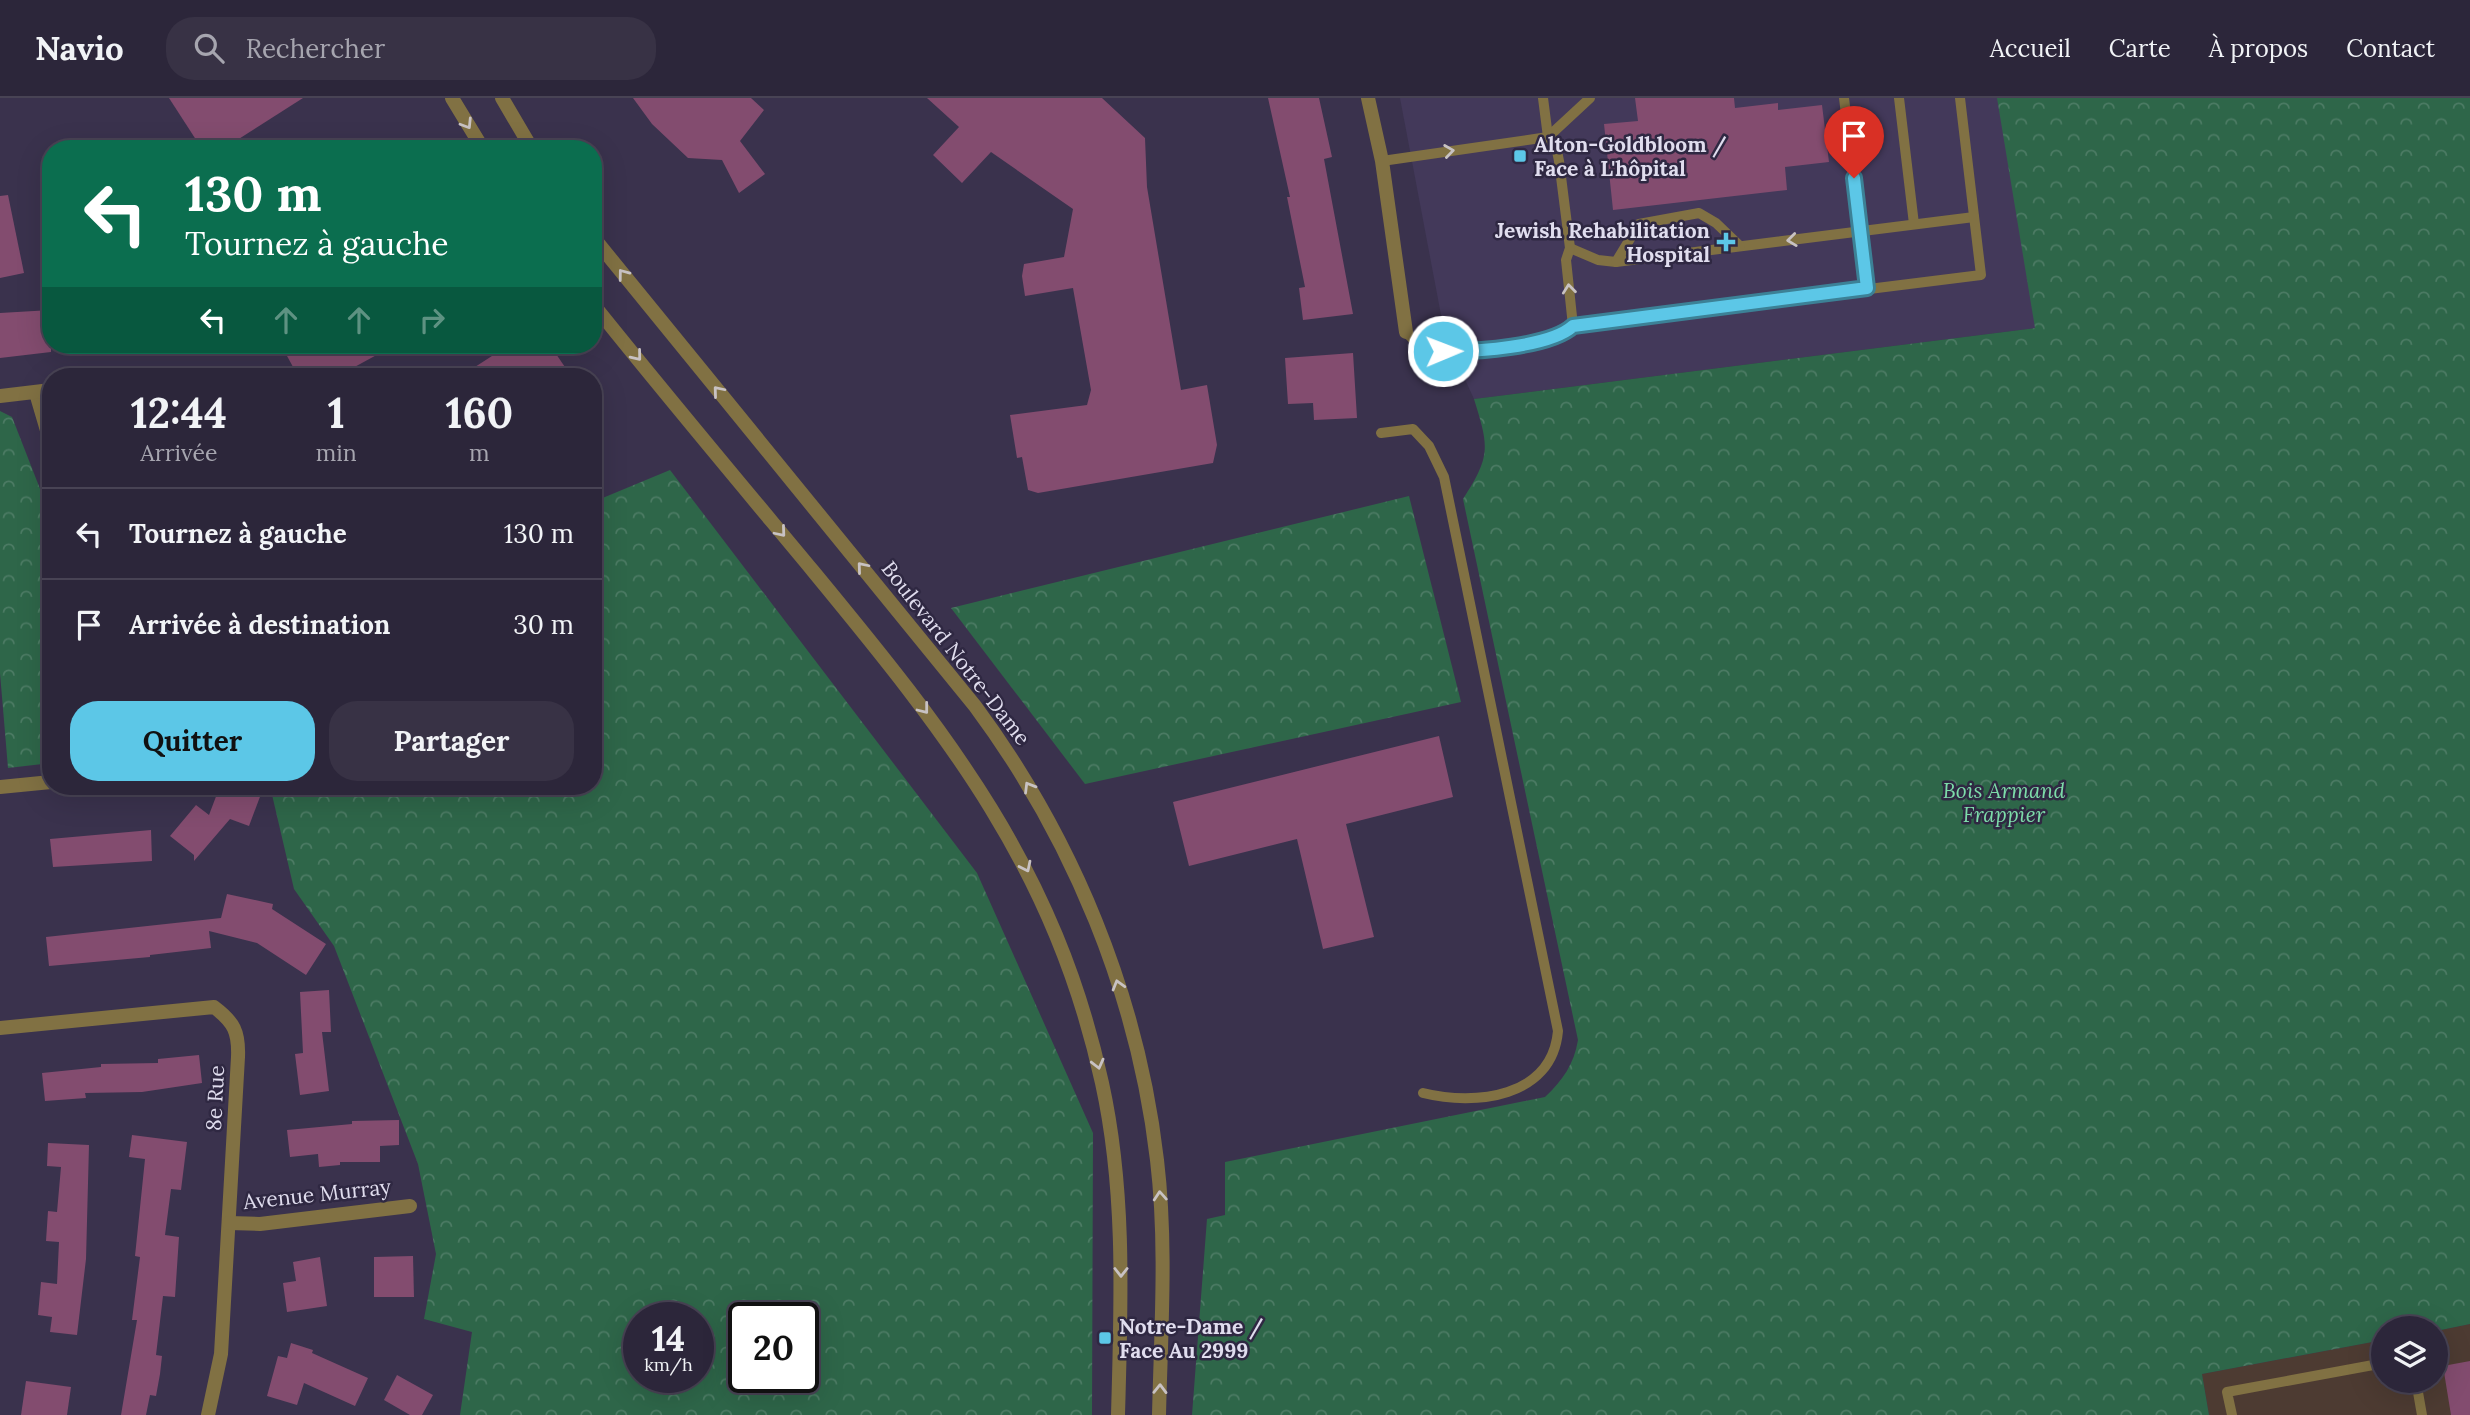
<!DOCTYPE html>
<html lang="fr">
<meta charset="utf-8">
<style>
body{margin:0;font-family:Lora,serif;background:#383245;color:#f1f3f6;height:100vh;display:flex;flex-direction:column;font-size:26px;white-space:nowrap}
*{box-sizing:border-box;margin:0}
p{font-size:23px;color:#a6a5af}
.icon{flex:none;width:38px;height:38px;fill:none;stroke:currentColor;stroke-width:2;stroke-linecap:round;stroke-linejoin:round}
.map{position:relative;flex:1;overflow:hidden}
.details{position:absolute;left:42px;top:270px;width:560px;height:427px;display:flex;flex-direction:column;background:#2c263a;border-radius:28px;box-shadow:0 7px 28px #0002,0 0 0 2px #484354}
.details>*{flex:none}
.guide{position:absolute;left:42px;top:42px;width:560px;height:214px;border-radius:28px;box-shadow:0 7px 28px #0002,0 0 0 2px #484354;background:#0b6e4f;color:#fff;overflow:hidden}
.buttons{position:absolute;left:2371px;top:1218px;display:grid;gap:14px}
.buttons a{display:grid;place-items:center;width:77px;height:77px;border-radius:50%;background:#2c263a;box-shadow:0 7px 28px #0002,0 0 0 2px #484354;font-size:35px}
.speed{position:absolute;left:623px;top:1204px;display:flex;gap:14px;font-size:35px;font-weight:700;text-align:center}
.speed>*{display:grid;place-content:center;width:91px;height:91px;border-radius:50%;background:#2c263a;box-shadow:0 7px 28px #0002,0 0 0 2px #484354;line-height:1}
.speed small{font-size:18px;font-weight:400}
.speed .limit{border:4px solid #111;border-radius:10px;background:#fff;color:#111}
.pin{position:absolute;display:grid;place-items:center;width:60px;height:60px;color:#fff;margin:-72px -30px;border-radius:50% 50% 50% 0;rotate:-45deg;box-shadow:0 0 7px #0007}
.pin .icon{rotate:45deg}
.me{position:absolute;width:77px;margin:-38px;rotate:89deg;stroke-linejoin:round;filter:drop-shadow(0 0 5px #0008)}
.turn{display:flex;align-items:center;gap:24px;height:147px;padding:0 28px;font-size:32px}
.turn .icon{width:91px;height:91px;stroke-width:2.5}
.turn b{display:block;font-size:49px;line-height:60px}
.lanes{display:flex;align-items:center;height:66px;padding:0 28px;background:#0003;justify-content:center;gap:35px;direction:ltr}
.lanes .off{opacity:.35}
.eta{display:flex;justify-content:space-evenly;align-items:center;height:119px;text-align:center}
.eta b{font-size:42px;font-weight:800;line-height:49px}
.button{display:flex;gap:14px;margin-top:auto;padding:14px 28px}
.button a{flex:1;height:80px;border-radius:28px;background:#5cc7e7;color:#111;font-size:28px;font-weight:800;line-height:80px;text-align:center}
.button a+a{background:#383245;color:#f1f3f6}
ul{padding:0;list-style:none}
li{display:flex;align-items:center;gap:21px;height:91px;padding:0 28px;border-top:2px solid #484354}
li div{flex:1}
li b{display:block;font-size:26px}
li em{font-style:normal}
header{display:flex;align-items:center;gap:42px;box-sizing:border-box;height:98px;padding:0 35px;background:#2c263a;border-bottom:2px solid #484354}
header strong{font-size:33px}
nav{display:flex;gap:38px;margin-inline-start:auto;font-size:24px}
.search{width:490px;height:63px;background:#383245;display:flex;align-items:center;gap:18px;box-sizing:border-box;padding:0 24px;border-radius:28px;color:#a6a5af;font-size:26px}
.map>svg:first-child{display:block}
</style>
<header>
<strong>Navio</strong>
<div class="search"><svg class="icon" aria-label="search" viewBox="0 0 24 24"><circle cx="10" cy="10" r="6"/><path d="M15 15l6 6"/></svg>Rechercher</div>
<nav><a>Accueil</a><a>Carte</a><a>À propos</a><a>Contact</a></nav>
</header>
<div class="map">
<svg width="2470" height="1317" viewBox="0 0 2470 1317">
<defs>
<pattern id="forest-crowns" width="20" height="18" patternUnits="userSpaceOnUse" patternTransform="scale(1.75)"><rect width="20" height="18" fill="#2e6649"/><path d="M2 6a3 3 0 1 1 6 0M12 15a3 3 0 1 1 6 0" fill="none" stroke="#4c7b64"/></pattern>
</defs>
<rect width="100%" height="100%" fill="#3a324d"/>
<polygon fill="#4d3b32" points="2470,1226 2470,1317 2209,1317 2202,1276 2383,1242 2384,1283 2436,1283 2436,1233"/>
<polygon fill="#43395a" points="1400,0 2005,0 2036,230 1474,301 1445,238"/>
<g fill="url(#forest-crowns)" fill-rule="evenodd">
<path d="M1997 0H2470V1226L2436 1233 2384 1230 2383 1242 2202 1276 2209 1317H1192L1207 1121 1225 1117V1064L1545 999C1563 982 1574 966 1578 942L1463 401C1491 358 1489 349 1474 301L2035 230Z"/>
<polygon points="0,313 12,319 51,419 51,665 8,670 0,575"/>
<path d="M670 372 977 775 1093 1035 1092 1317H460L472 1234 424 1221 436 1156 418 1066 334 848 294 791 270 688H593V404ZM639 1220H698V1279H639ZM744 1220H803V1279H744Z"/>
<polygon points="1409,398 1461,604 1085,686 951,510"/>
</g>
<g fill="#834c6f">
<polygon points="169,0 303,0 223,51 202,51"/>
<polygon points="633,0 751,0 764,12 740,43 765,76 739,95 722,62 688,60 652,26"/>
<polygon points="927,0 1102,0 1145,40 1147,89 1181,292 1207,287 1217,347 1213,365 1038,395 1028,392 1022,359 1017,360 1010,317 1087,307 1091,292 1073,190 1025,198 1022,178 1024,166 1064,159 1073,111 991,54 962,85 933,57 959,29"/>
<polygon points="1268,0 1319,0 1332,59 1324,61 1353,216 1303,222 1299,190 1305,189 1287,99 1290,99"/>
<polygon points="1635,0 1734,0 1735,10 1778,5 1778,12 1822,7 1829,64 1785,69 1787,92 1613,112 1604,26 1638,23"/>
<polygon points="8,97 24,175 0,180 0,98"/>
<polygon points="51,212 51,254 0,260 0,215"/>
<polygon points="281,247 395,247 338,278 298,278"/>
<polygon points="509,247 550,247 571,278 461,278"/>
<polygon points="1353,255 1357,320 1314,322 1313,305 1288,306 1285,260"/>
<polygon points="1439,638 1453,699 1346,726 1374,839 1323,851 1297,741 1189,768 1173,704"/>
<polygon points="220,688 264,688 249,728 230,721 194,763 194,757 170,738 196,707 209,717"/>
<polygon points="151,732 152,763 53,769 50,741"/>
<polygon points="227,796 273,806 272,811 326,846 306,877 257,845 209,833 211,850 150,857 150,859 49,868 46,839 221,820"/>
<polygon points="329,892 331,934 322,934 329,993 300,997 295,956 303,955 300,894"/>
<polygon points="199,957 202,985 142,994 85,995 86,1000 45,1003 42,975 101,969 101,966 158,965 158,961"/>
<polygon points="399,1022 399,1047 380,1048 380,1064 340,1064 340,1067 319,1069 318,1056 290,1059 287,1032 352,1026 352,1023"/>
<polygon points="132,1037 187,1044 181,1092 171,1091 165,1137 179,1139 175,1199 163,1198 156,1257 162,1258 160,1276 156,1298 150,1297 146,1317 121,1317 137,1222 132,1222 140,1159 135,1158 145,1061 129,1059"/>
<polygon points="48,1045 89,1047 86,1161 77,1237 50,1234 52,1219 38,1217 41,1184 57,1186 59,1144 46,1143 48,1113 57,1114 61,1069 47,1068"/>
<polygon points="413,1158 414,1199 374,1199 374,1159"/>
<polygon points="320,1159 327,1208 287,1214 283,1185 296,1183 293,1164"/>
<polygon points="291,1245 313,1252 312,1255 368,1280 355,1308 304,1285 297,1307 267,1298 278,1258 287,1260"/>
<polygon points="2470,1263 2470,1317 2451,1317 2443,1268"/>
<polygon points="397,1277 433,1297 422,1317 410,1317 384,1302"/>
<polygon points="26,1283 71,1289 67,1317 21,1317"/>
</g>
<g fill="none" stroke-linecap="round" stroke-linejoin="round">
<g stroke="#817143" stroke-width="10">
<polyline points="1844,0 1867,190"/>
<polyline points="1899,0 1914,126"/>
<polyline points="1382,63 1548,39 1590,0"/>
<polyline points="1570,150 1598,162 1616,164 1974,119"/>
<polyline points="1616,164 1639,126 1699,115 1716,125 1740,148"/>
<polyline points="1573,228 1981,177 1960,0"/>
<path d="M1406 234C1412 241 1418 247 1428 250 1458 259 1550 249 1573 228L1566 162 1570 150 1559 63 1557 53 1548 39 1543 0"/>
<path d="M1381 335 1413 331 1429 348 1444 379 1558 933C1552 1000 1475 1008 1423 995"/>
<polyline points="2416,1283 2422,1317"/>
<polyline points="2232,1317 2227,1294 2384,1265"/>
</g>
<g stroke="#817143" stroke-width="14">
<polyline points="1368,0 1382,63 1406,234"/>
<polyline points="36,295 51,346"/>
<polyline points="0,298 51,292"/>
<polyline points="0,689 51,684"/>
<path d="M0 930 214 909C234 924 239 934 238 959L221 1256 208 1317"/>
<polyline points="229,1125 260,1126 410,1108"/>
</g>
<g stroke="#817143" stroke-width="14">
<polyline points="452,0 483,51"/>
<polyline points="502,0 532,51"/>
<path d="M593 139 975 608C1073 740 1138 898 1157 1062 1167 1146 1161 1232 1159 1317"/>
<path d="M593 206C665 296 739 384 813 473 949 638 1055 770 1102 985 1126 1094 1121 1206 1118 1317"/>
</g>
</g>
<defs><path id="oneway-chevron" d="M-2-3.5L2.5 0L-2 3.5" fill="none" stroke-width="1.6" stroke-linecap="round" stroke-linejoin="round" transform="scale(1.75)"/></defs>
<g stroke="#c8c2c3">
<use href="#oneway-chevron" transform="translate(467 26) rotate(58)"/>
<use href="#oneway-chevron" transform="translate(1449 53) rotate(-8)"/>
<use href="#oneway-chevron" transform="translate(1792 142) rotate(173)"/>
<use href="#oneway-chevron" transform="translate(623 176) rotate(-127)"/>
<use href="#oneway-chevron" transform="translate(1569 191) rotate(-96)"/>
<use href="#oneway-chevron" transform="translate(637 258) rotate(51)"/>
<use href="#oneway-chevron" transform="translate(718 293) rotate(-130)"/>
<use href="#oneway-chevron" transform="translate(781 434) rotate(50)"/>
<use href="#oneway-chevron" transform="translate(862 469) rotate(-130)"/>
<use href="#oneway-chevron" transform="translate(924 611) rotate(52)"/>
<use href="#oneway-chevron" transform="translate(1029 689) rotate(-121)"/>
<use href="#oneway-chevron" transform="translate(1026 769) rotate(64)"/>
<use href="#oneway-chevron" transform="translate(1118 887) rotate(-106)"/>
<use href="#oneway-chevron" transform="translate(1098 966) rotate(76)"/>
<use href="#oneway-chevron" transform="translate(1160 1098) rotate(-94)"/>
<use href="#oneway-chevron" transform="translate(1121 1174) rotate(90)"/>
<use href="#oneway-chevron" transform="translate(1160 1291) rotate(-89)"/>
</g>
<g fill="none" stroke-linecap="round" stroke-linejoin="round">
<g stroke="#3c8196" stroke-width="18">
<path id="route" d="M1443 253C1475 254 1550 249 1573 228L1867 190 1854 80"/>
</g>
<use href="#route" stroke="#5cc7e7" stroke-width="12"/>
</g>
<g fill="#5cc7e7" stroke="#2f2842" stroke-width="2.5">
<rect x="1513" y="51" width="14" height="14" rx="3.5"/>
<path d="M1722.5 133.5h7v7h7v7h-7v7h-7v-7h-7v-7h7z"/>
<rect x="1098" y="1233" width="14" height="14" rx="3.5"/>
</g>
<g text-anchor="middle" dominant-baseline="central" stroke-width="5" stroke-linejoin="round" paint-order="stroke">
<g font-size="21" font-weight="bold" fill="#e0ddee" stroke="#2f2842" text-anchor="start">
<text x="1534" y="46">Alton-Goldbloom /<tspan x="1534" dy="24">Face à L'hôpital</tspan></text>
<text x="1710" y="132" text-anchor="end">Jewish Rehabilitation<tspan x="1710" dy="24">Hospital</tspan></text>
<text x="1119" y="1228">Notre-Dame /<tspan x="1119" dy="24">Face Au 2999</tspan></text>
</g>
<g font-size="21" fill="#e0ddee" stroke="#2f2842">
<text transform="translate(956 555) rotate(52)">Boulevard Notre-Dame</text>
<text transform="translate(215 1000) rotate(-87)">8e Rue</text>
<text transform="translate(317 1096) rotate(-6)">Avenue Murray</text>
</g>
<g font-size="21" font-style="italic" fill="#7ddca9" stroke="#2f2842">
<text x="2004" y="692">Bois Armand<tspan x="2004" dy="24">Frappier</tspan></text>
</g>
</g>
</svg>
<div class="buttons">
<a><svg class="icon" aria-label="layers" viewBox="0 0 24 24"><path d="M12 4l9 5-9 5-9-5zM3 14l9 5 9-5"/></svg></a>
</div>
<div class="speed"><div>14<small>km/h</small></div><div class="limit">20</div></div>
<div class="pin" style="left:1854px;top:80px;background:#d93025"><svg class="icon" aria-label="arrive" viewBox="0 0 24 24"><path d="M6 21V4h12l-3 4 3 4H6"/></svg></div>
<svg class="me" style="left:1443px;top:253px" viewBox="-20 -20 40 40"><circle r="17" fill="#5cc7e7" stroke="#fff" stroke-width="3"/><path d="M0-11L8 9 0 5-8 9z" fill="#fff"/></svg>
<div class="guide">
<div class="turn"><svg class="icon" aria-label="left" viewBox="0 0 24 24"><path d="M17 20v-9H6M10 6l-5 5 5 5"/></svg><div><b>130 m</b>Tournez à gauche</div></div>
<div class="lanes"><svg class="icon" aria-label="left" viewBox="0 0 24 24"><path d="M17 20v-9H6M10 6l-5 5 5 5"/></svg><svg class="icon off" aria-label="ahead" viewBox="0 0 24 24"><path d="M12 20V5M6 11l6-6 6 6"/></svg><svg class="icon off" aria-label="ahead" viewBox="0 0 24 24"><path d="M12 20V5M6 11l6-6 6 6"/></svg><svg class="icon off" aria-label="right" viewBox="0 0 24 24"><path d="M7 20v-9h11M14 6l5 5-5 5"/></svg></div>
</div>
<section class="details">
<div class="eta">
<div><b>12:44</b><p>Arrivée</p></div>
<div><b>1</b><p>min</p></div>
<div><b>160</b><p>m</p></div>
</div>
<ul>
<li><svg class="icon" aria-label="left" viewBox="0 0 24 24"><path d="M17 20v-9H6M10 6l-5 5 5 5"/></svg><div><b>Tournez à gauche</b></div><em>130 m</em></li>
<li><svg class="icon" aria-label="arrive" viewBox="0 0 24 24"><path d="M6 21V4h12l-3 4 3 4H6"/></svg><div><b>Arrivée à destination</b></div><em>30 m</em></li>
</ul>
<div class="button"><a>Quitter</a><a>Partager</a></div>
</section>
</div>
